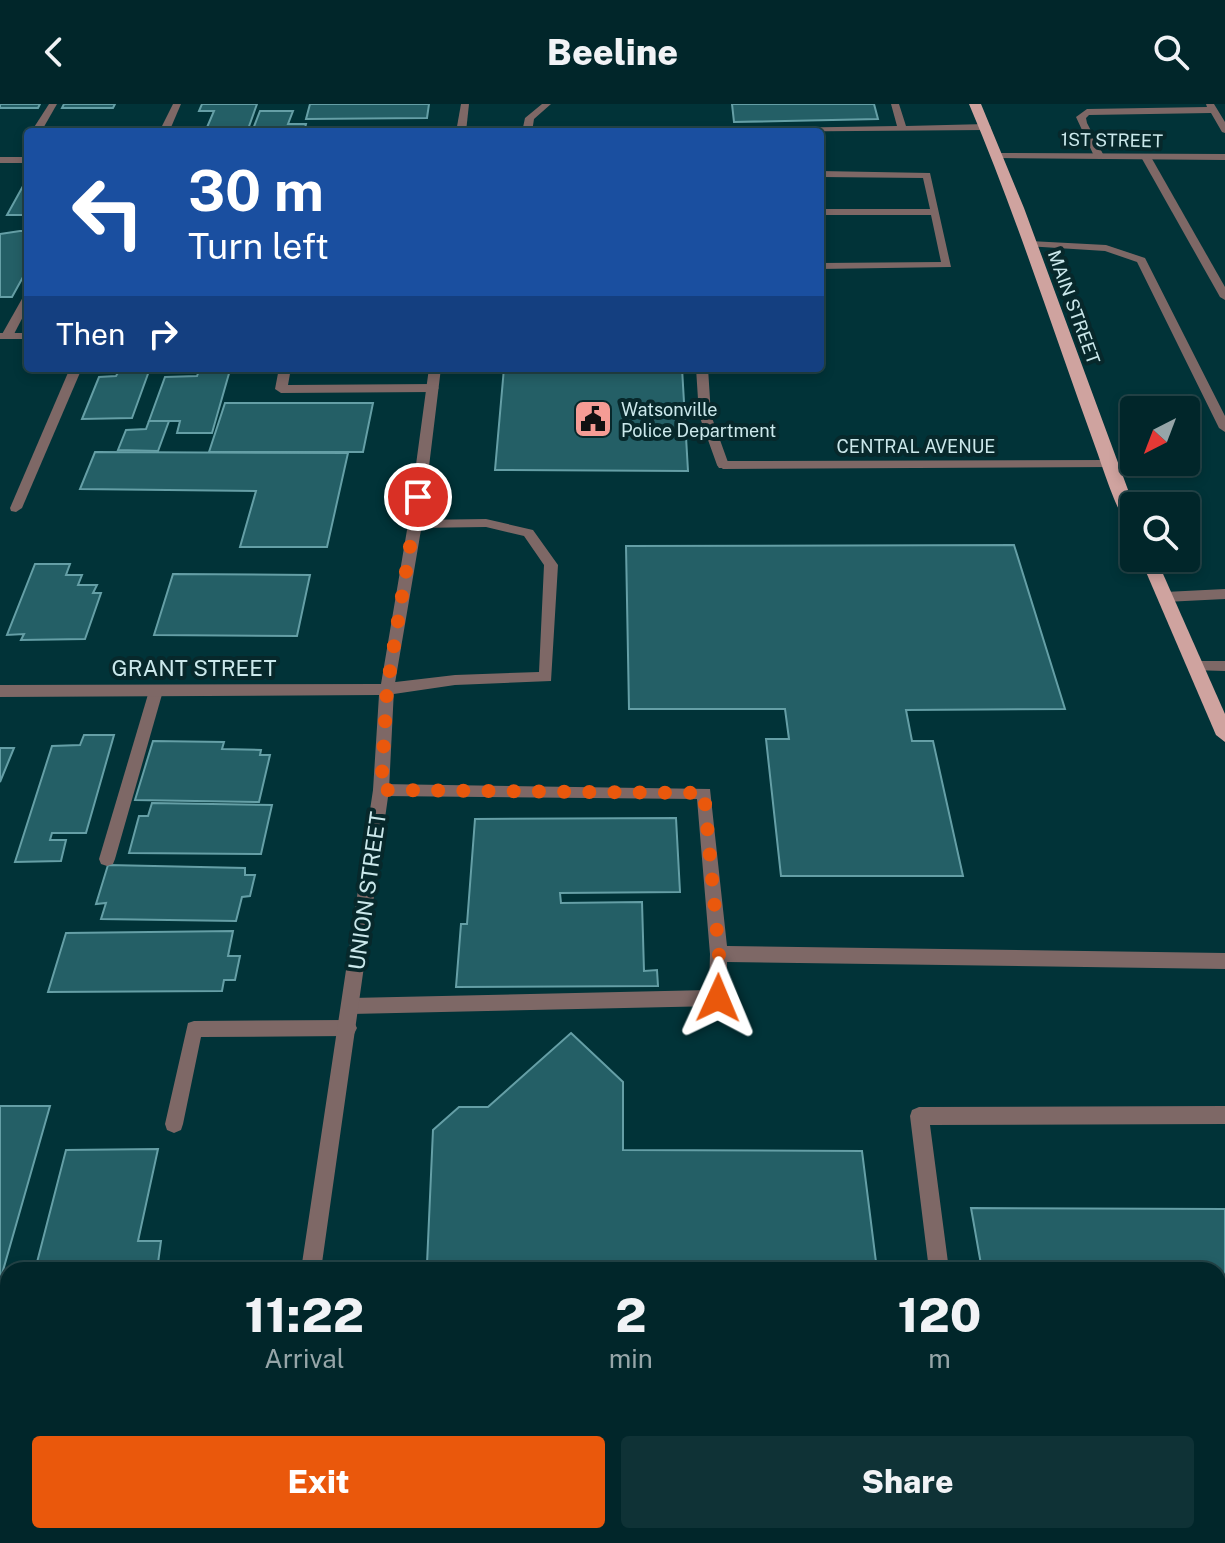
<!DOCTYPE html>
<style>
body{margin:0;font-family:"Public Sans",sans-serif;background:#0f3236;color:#f1f3f6;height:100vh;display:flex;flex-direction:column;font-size:30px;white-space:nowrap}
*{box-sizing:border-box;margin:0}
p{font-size:26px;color:#96a5a8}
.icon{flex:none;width:44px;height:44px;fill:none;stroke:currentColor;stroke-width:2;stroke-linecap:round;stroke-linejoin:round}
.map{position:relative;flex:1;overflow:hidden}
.panel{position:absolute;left:0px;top:1158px;width:1226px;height:282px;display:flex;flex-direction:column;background:#01262a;border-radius:24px 24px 0 0;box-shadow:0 4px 12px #0003,0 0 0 2px #234347}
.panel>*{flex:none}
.top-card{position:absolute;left:24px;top:24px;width:800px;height:244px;border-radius:8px;box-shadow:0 4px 12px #0003,0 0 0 2px #234347;background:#1a4fa0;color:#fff;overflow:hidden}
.needle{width:52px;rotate:222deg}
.buttons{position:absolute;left:1120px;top:292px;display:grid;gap:16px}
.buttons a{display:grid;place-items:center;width:80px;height:80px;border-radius:8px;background:#01262a;box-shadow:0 4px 12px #0003,0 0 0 2px #234347;font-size:40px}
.pin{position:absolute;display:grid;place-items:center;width:68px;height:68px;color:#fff;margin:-34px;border:4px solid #fff;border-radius:50%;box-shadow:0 2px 8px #0007}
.me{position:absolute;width:88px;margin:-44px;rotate:1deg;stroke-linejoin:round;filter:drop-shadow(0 0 6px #0008)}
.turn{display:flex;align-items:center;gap:28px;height:168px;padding:0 32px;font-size:36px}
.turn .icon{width:104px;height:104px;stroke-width:2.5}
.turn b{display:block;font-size:56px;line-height:68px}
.then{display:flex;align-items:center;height:76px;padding:0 32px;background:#0003;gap:16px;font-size:30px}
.eta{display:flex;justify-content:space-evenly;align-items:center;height:136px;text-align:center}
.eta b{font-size:48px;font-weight:800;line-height:56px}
.button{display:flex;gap:16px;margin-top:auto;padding:16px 32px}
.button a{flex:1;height:92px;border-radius:8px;background:#ea580c;color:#fff;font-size:32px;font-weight:800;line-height:92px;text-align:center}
.button a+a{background:#0f3236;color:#f1f3f6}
header{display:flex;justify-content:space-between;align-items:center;height:104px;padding:0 32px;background:#01262a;font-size:36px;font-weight:800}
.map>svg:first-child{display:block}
</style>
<header><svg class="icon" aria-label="back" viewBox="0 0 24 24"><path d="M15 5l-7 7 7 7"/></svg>Beeline<svg class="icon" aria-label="search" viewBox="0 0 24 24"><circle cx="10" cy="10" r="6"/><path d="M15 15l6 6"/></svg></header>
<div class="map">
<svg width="1225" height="1439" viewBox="0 0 1225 1439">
<rect width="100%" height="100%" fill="#013338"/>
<g fill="#245f66" stroke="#659fa6" stroke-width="2">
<polygon points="0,0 40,0 38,4 0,4"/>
<polygon points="64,0 115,0 113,4 62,4"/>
<polygon points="202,0 257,0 247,28 205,28 214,7 199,7"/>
<polygon points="310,0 429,0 427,14 306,15"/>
<polygon points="732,0 874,0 878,15 734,18"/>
<polygon points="260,7 293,7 288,20 306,20 304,28 257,28 259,25 253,25"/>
<polygon points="28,73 28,111 7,111"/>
<polygon points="20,127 28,127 28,164 12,193 0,193 0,130"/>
<polygon points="504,264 682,264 688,367 495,366"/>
<polygon points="230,266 212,329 177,329 180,317 149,317 165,273 197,272 199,267"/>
<polygon points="119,267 149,267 132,314 82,315 99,273 116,272"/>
<polygon points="225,299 373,299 363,348 209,348"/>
<polygon points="149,317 169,317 158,347 118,346 126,326 146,325"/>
<polygon points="95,348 348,349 327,443 240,443 256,387 80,385"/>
<polygon points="1014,441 1065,605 906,606 912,637 933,637 963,772 781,772 766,635 789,635 785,605 629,605 626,442"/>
<polygon points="35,460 70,460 66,471 82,471 78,481 97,481 93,489 101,489 85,535 21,536 24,530 7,531"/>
<polygon points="173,470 310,471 297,532 154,531"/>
<polygon points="84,631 114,631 86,729 52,729 50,736 66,736 61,757 15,758 52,642 80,641"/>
<polygon points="153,637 224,638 222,645 261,646 260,651 270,651 259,698 135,696"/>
<polygon points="0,644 14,644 0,678"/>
<polygon points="152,699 272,701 261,750 129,749 139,712 148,712"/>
<polygon points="676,714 680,788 560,789 561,799 642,798 644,867 657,866 658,882 456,883 461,820 467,820 475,715"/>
<polygon points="108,761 245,764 245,771 255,771 250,792 242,793 236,817 101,815 106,799 96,800"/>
<polygon points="233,827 228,852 240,852 235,876 224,876 222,887 48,888 66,829"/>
<polygon points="571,929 623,978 623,1046 862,1047 877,1166 421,1166 427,1160 433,1026 459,1003 488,1003"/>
<polygon points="0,1002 50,1002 0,1177"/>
<polygon points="158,1045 138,1137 161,1137 157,1166 205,1166 35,1166 66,1046"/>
<polygon points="971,1104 1225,1105 1225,1327 1218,1327 1218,1166 982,1166"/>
<polygon points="8,1271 8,1320 0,1320 0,1302"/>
</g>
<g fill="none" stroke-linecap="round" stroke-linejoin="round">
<g fill="#7e6866" fill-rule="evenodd">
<polygon points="49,0 57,0 41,28 31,28"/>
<polygon points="173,0 181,0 169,28 159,28"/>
<polygon points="542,0 551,0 534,15 532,28 522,28 525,14"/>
<polygon points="891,0 899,0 906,22 986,20 991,23 986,26 719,28 724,25 897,22"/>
<polygon points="1206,0 1214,0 1225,18 1225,29 1222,28 1211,9 1089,11 1086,14 1087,19 1104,52 1099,55 1094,52 1076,13 1087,5 1207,3"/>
<polygon points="1143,51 1151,53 1225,183 1225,196 1220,193 1141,53"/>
<rect x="0" y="53" width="28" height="6"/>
<polygon points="820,67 930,69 951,163 820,165 820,159 941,158 931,111 820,111 820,105 930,105 923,74 820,73"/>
<polygon points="1030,137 1106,141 1145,154 1225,312 1225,328 1219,324 1137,158 1105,147 1026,142 1026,138"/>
<polygon points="28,190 28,203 13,232 3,234 1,232 23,193"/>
<polygon points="70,264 82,264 22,404 16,408 11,407 10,404"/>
<polygon points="279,264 291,264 288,281 433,280 439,284 433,288 281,289 275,285"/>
<polygon points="696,264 708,264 711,311 729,361 727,364 719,364 717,361 699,311"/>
<polygon points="486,415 533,426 558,461 551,577 455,581 387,591 382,589 380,585 382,581 387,579 455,571 539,568 544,461 524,432 486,423 415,424 408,420 415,416"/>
<polygon points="1225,485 1225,495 1165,498 1158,493 1165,488"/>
<polygon points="1195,557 1225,557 1225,567 1190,566 1188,562"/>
<polygon points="156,581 163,587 115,755 113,760 107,762 101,760 99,755 149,587"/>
<polygon points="381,680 710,685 727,842 1225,849 1225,865 727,858 727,894 724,900 718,902 351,910 345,908 342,902 345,896 351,894 709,886 710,850 697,695 381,692 375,690 373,686 375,682"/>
<polygon points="348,916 354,918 357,924 354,930 348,932 201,933 183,1020 181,1026 174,1029 167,1026 165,1020 188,919 194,917"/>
<polygon points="1225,1002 1225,1020 930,1021 949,1166 929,1166 910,1012 912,1006 919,1003"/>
</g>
<g fill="#7e6866" fill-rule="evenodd">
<polygon points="461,0 469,0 466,28 456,28"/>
<polygon points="996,49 1225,50 1225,56 999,54 996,53"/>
<rect x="0" y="229" width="28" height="6"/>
<polygon points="429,264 441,264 422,420 394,585 389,686 321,1166 301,1166 373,686 379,591 0,593 0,581 381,580 408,420"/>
<polygon points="1108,356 1114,360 1112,363 723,365 717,361 723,357"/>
<polygon points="260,1432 282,1432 282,1439 258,1439"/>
</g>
<g fill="#ab8986" fill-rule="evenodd">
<rect x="1218" y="1396" width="7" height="22"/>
<polygon points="563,1432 679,1432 677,1439 560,1439"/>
</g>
<g fill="#cfa39f" fill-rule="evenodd">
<path d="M969 0H981L1024 104 1134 402V426C1121 423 1102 361 1096 345 1054 230 1017 113 969 0Z"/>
<polygon points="1140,454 1156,454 1225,610 1225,638 1216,631"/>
</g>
</g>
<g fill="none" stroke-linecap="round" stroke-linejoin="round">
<polyline stroke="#ea580c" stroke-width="14" stroke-dasharray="0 25.2" points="418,393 387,585 381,686 704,689 719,850 718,894"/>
</g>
<defs>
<g id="civic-square" transform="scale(2)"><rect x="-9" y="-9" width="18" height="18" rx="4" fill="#f59c95" stroke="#07282b"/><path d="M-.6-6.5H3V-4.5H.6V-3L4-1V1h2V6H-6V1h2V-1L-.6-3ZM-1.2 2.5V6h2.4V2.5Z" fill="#111"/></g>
</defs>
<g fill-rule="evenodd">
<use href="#civic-square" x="593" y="315"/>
</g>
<g text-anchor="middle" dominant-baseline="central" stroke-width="8" stroke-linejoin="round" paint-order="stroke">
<g font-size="18" fill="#cbe8eb" stroke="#07282b">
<text transform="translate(1112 36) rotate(1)">1ST STREET</text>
<text transform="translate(1074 203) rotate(70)">MAIN STREET</text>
<text x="916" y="342">CENTRAL AVENUE</text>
</g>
<g font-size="18" fill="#cbe8eb" stroke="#07282b" text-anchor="start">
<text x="621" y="305">Watsonville<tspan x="621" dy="21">Police Department</tspan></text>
</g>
<g font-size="22" fill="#cbe8eb" stroke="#07282b">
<text x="194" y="564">GRANT STREET</text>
<text transform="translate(367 787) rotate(-82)">UNION STREET</text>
</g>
</g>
</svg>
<div class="buttons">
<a><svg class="needle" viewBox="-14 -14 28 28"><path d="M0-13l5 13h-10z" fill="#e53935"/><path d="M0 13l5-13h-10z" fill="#96a5a8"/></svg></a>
<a><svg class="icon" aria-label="search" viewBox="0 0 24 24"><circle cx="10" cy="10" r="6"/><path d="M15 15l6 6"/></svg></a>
</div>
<div class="pin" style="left:418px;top:393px;background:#d93025"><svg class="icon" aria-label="arrive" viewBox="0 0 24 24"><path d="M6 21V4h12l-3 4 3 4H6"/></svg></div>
<svg class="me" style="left:718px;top:894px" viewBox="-20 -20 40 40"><path d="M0-17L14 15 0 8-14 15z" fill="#ea580c" stroke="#fff" stroke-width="4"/></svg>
<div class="top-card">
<div class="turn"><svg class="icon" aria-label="left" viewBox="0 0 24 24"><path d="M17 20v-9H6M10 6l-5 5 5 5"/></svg><div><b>30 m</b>Turn left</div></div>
<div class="then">Then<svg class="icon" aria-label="right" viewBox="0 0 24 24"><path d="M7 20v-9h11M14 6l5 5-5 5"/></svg></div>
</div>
<section class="panel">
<div class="eta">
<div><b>11:22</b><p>Arrival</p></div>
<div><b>2</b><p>min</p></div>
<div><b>120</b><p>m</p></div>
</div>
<div class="button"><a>Exit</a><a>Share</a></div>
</section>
</div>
